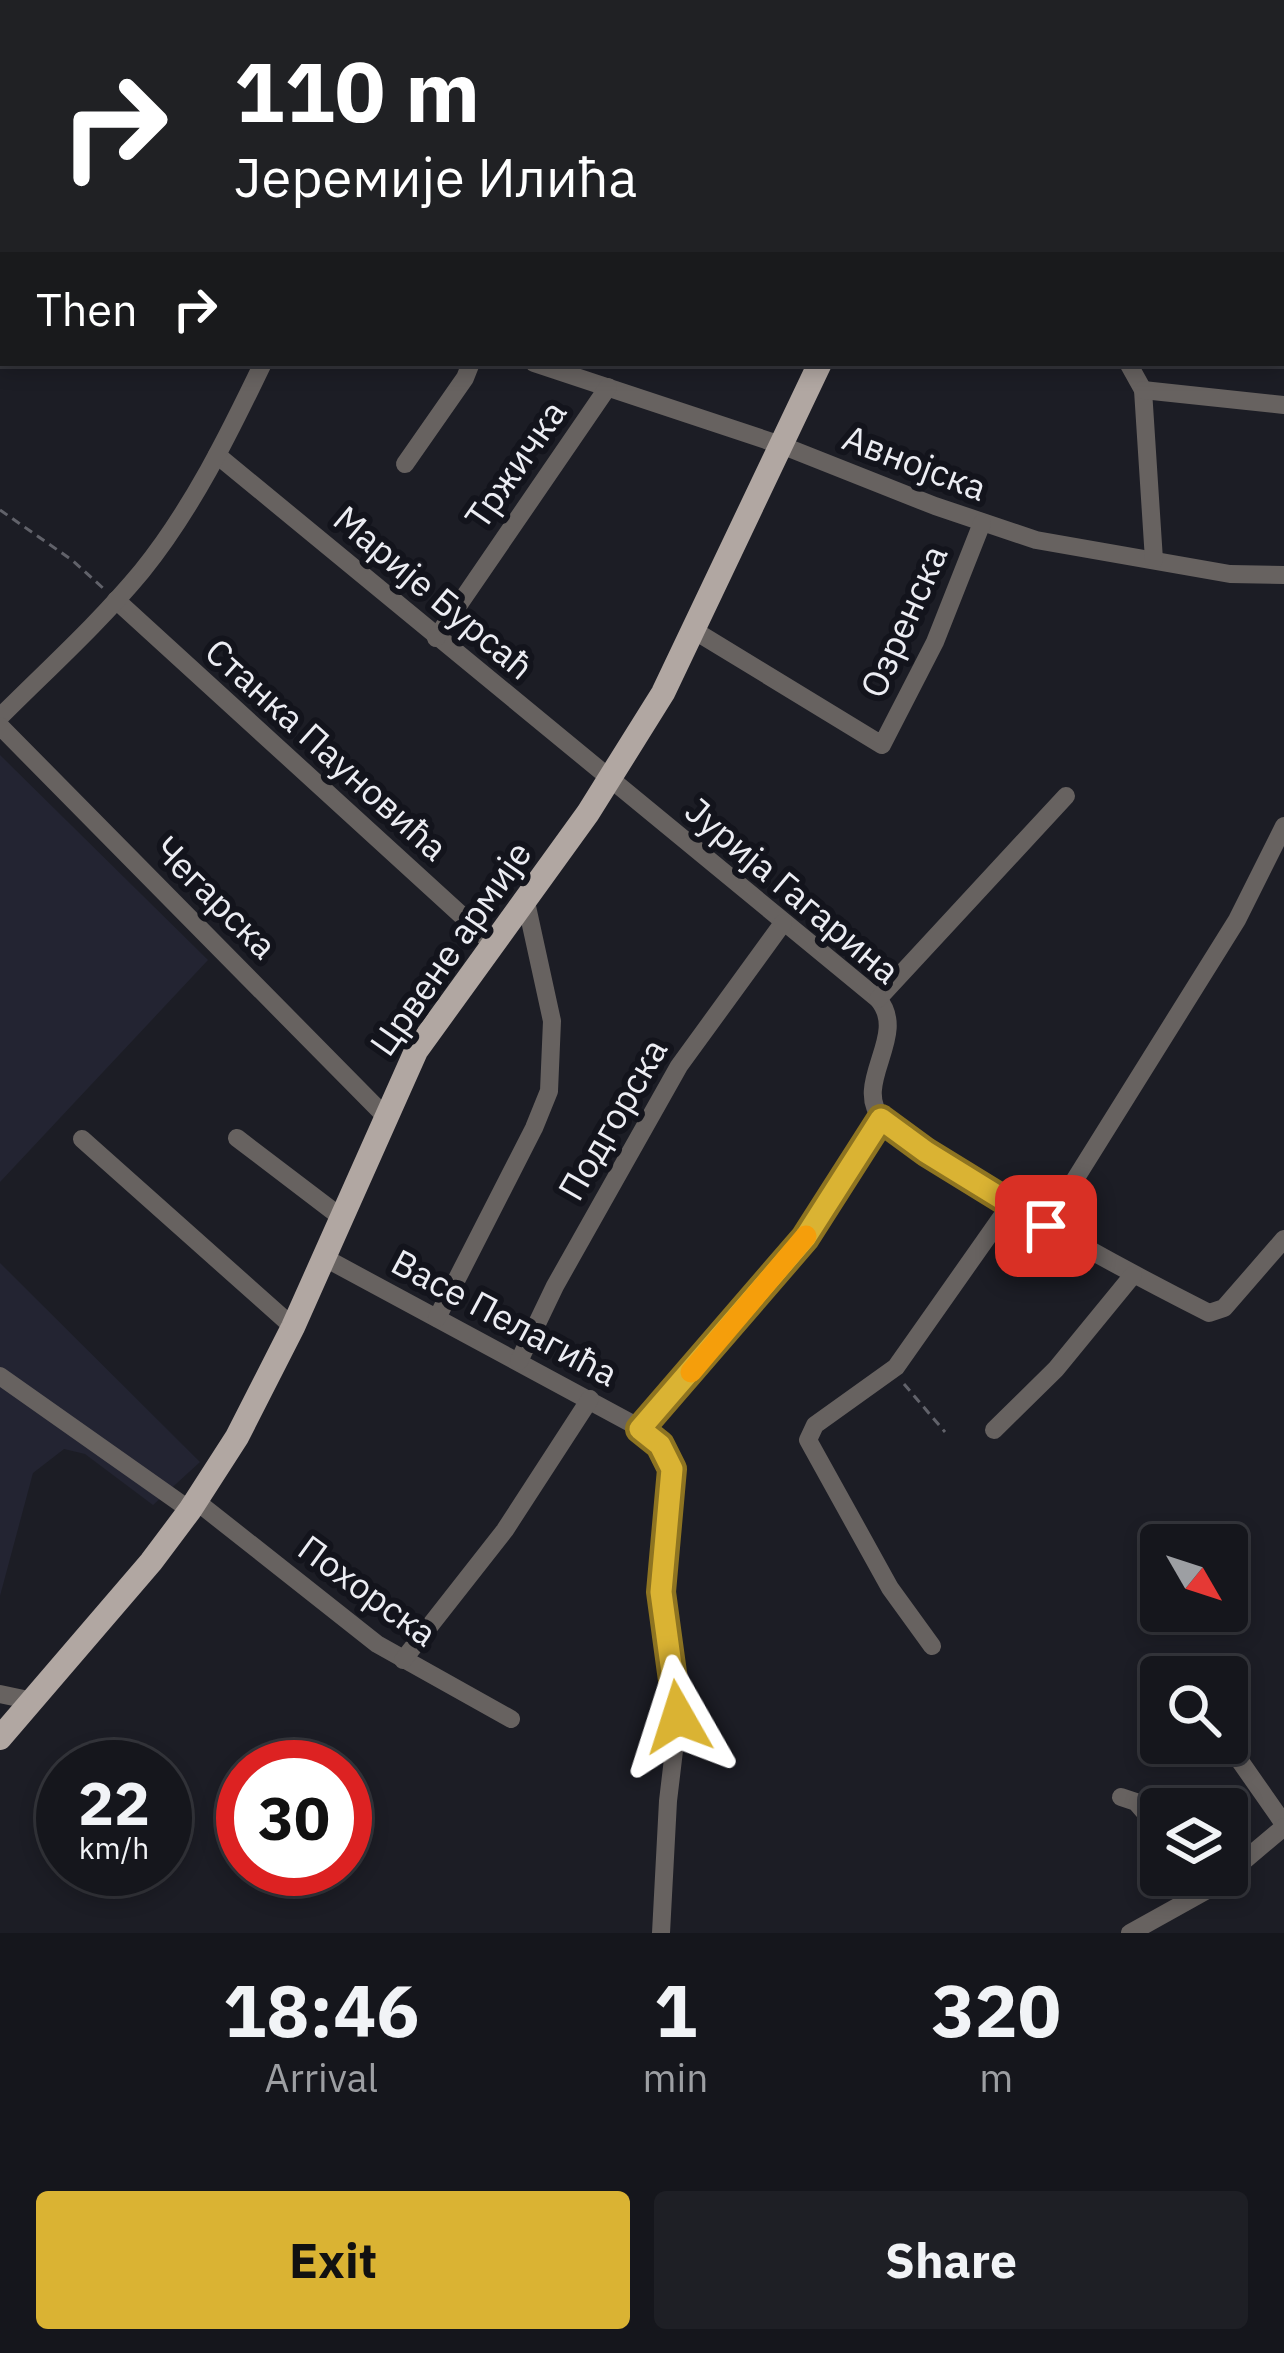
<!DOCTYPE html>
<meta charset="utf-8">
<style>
body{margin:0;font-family:"IBM Plex Sans",sans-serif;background:#1e1f25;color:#f1f3f6;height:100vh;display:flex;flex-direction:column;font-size:45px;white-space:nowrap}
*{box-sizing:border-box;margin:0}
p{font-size:39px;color:#9d9fa3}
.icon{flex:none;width:66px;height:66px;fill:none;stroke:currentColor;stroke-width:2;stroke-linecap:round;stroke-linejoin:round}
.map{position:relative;height:1933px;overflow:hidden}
.sheet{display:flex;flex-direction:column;background:#15161c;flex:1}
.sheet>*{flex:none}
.hud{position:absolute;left:0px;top:0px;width:1284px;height:366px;box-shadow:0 6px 18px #0003,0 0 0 3px #34353b;background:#202124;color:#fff;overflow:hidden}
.needle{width:78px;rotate:129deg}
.buttons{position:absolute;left:1140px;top:1524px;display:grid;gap:24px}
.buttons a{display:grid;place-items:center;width:108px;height:108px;border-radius:12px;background:#15161c;box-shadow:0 6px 18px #0003,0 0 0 3px #34353b;font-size:60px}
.speed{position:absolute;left:36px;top:1740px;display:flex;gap:24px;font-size:60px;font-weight:700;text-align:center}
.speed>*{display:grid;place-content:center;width:156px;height:156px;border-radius:50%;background:#15161c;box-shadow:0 6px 18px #0003,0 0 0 3px #34353b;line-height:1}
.speed small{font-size:30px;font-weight:400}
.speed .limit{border:18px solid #d22;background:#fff;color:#111}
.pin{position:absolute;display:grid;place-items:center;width:102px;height:102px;color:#fff;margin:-51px;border-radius:24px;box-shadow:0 6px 18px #0006}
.me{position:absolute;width:132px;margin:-66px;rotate:354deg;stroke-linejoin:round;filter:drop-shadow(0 0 9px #0008)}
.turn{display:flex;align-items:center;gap:42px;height:252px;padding:0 36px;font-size:54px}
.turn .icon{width:156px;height:156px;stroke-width:2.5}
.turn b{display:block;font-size:84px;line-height:102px}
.then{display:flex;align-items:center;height:114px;padding:0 36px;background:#0003;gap:24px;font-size:45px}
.eta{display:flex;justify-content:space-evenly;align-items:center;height:204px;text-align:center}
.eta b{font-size:72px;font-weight:700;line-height:84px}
.button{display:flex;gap:24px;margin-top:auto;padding:24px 36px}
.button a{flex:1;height:138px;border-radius:12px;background:#dab333;color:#111;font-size:48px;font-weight:700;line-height:138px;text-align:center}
.button a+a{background:#1e1f25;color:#f1f3f6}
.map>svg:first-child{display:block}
</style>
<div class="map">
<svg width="1284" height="1933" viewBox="0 0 1284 1933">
<rect width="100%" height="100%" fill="#1c1d25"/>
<g fill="#232432">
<polygon points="0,755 208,960 0,1182"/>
<polygon points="0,1263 200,1462 153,1505 85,1454 64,1449 33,1473 0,1596"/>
</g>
<polygon fill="#353620" points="0,0 417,0 3,3 3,206"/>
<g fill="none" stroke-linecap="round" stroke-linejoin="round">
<polyline stroke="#8693a7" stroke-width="6" points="973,3 974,0"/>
<g stroke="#61626a" stroke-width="3" stroke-dasharray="9 6" stroke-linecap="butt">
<polyline points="29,0 29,3"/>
<polyline points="67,0 71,3"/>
<polyline points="138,0 141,3"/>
<polyline points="361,0 361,3"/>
<polyline points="111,3 119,0"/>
<polyline points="176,3 176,0"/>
<polyline points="428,3 429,0"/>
<polyline points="523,3 524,0"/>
<polyline points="0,17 3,16"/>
<polyline points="0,33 3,35"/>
<polyline points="0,113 3,109"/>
<polyline points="0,119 3,121"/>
<polyline points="0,202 3,202"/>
<polyline points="0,225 3,226"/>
<polyline points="0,510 72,560 104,589"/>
<polyline points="904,1384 945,1432"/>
</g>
<g stroke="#676260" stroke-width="18">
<polyline points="720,0 738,3"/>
<polyline points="1132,0 1148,3"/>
<polyline points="382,3 384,0"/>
<polyline points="577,3 577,0"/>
<polyline points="776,3 777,0"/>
<polyline points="1281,215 1284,215"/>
<polyline points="0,350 3,351"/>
<polyline points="534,363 781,445 935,506 1036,540 1230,574 1284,575"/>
<polyline points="1128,363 1143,390 1154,560"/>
<polyline points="1143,390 1284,405"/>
<path d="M217 455 878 999C910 1036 850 1084 883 1120 902 1142 935 1158 959 1173 1040 1224 1124 1270 1209 1313L1224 1308 1284 1239"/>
<polyline points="405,464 465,378 471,363"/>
<polyline points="116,600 494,945"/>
<polyline points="695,631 882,745 935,642 982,523"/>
<polyline points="436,638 608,387"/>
<path d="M0 717C48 669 99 623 142 571 192 509 229 434 263 363"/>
<polyline points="0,726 384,1115"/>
<polyline points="878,999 1066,796"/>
<polyline points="237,1138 342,1218"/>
<polyline points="82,1139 293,1327"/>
<polyline points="1046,1226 1237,920 1284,826"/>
<polyline points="325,1258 640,1428 660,1445 672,1469 661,1592 678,1717 668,1801 661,1933"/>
<polyline points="437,1318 534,1128 549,1091 552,1021 526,902"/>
<polyline points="519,1361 555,1286 679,1066 783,923"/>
<polyline points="0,1376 190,1510"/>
<polyline points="640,1428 805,1237 881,1119"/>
<polyline points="994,1430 1056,1369 1133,1275"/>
<polyline points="196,1501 377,1644 511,1719"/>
<polyline points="932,1646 890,1588 808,1440 815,1425 896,1367 1010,1205"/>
<polyline points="403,1660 505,1530 590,1399"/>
<polyline points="0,1694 33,1701"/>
<polyline points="1233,1751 1284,1824"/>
<polyline points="1121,1797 1136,1802 1161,1831"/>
<polyline points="1227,1875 1284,1827"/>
<polyline points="1130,1933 1211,1888 1226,1875"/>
</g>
<g stroke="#b1a7a2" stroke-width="24">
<polyline points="1014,3 1015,0"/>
<polyline points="0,1738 151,1562 190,1510 237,1437 293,1327 416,1051 588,813 663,693 820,363"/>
</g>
</g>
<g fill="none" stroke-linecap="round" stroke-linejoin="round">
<g stroke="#8e7421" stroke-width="30">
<polyline id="route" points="678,1717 661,1592 672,1469 660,1445 640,1429 805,1238 881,1119 926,1152 1046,1226"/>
</g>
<use href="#route" stroke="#dab333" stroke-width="21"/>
<polyline stroke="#f59e0b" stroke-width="21" points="691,1372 806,1236"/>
</g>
<g text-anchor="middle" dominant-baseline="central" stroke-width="12" stroke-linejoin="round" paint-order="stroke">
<g font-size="36" fill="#ecedf3" stroke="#13141c">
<text transform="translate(915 462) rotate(21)">Авнојска</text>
<text transform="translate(515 464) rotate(-55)">Тржичка</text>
<text transform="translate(434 592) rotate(40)">Марије Бурсаћ</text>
<text transform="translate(903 621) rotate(-66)">Озренска</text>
<text transform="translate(327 749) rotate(42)">Станка Пауновића</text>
<text transform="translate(793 890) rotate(40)">Јурија Гагарина</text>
<text transform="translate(216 897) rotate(45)">Чегарска</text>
<text transform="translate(450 948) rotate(-55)">Црвене армије</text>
<text transform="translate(612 1119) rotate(-60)">Подгорска</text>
<text transform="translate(505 1317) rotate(28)">Васе Пелагића</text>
<text transform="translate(368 1590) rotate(36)">Похорска</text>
</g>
</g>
</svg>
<div class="buttons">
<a><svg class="needle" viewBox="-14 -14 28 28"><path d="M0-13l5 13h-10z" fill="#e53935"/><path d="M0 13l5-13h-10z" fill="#9d9fa3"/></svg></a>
<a><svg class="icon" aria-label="search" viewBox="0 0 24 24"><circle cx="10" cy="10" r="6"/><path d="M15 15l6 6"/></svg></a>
<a><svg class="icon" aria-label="layers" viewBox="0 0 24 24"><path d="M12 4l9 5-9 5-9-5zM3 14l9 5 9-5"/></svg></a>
</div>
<div class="speed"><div>22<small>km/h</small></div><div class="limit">30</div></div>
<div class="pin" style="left:1046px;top:1226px;background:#d93025"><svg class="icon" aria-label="arrive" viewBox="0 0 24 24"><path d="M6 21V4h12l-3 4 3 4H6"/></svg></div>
<svg class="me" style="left:678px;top:1717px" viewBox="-20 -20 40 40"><path d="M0-17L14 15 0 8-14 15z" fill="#dab333" stroke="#fff" stroke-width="4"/></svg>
<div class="hud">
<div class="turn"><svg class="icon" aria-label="right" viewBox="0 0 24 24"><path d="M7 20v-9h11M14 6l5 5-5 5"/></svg><div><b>110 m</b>Јеремије Илића</div></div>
<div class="then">Then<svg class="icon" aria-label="right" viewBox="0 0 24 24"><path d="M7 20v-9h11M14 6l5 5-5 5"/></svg></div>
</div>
</div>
<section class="sheet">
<div class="eta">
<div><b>18:46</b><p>Arrival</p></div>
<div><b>1</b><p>min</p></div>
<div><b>320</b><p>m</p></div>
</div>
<div class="button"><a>Exit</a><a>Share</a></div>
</section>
